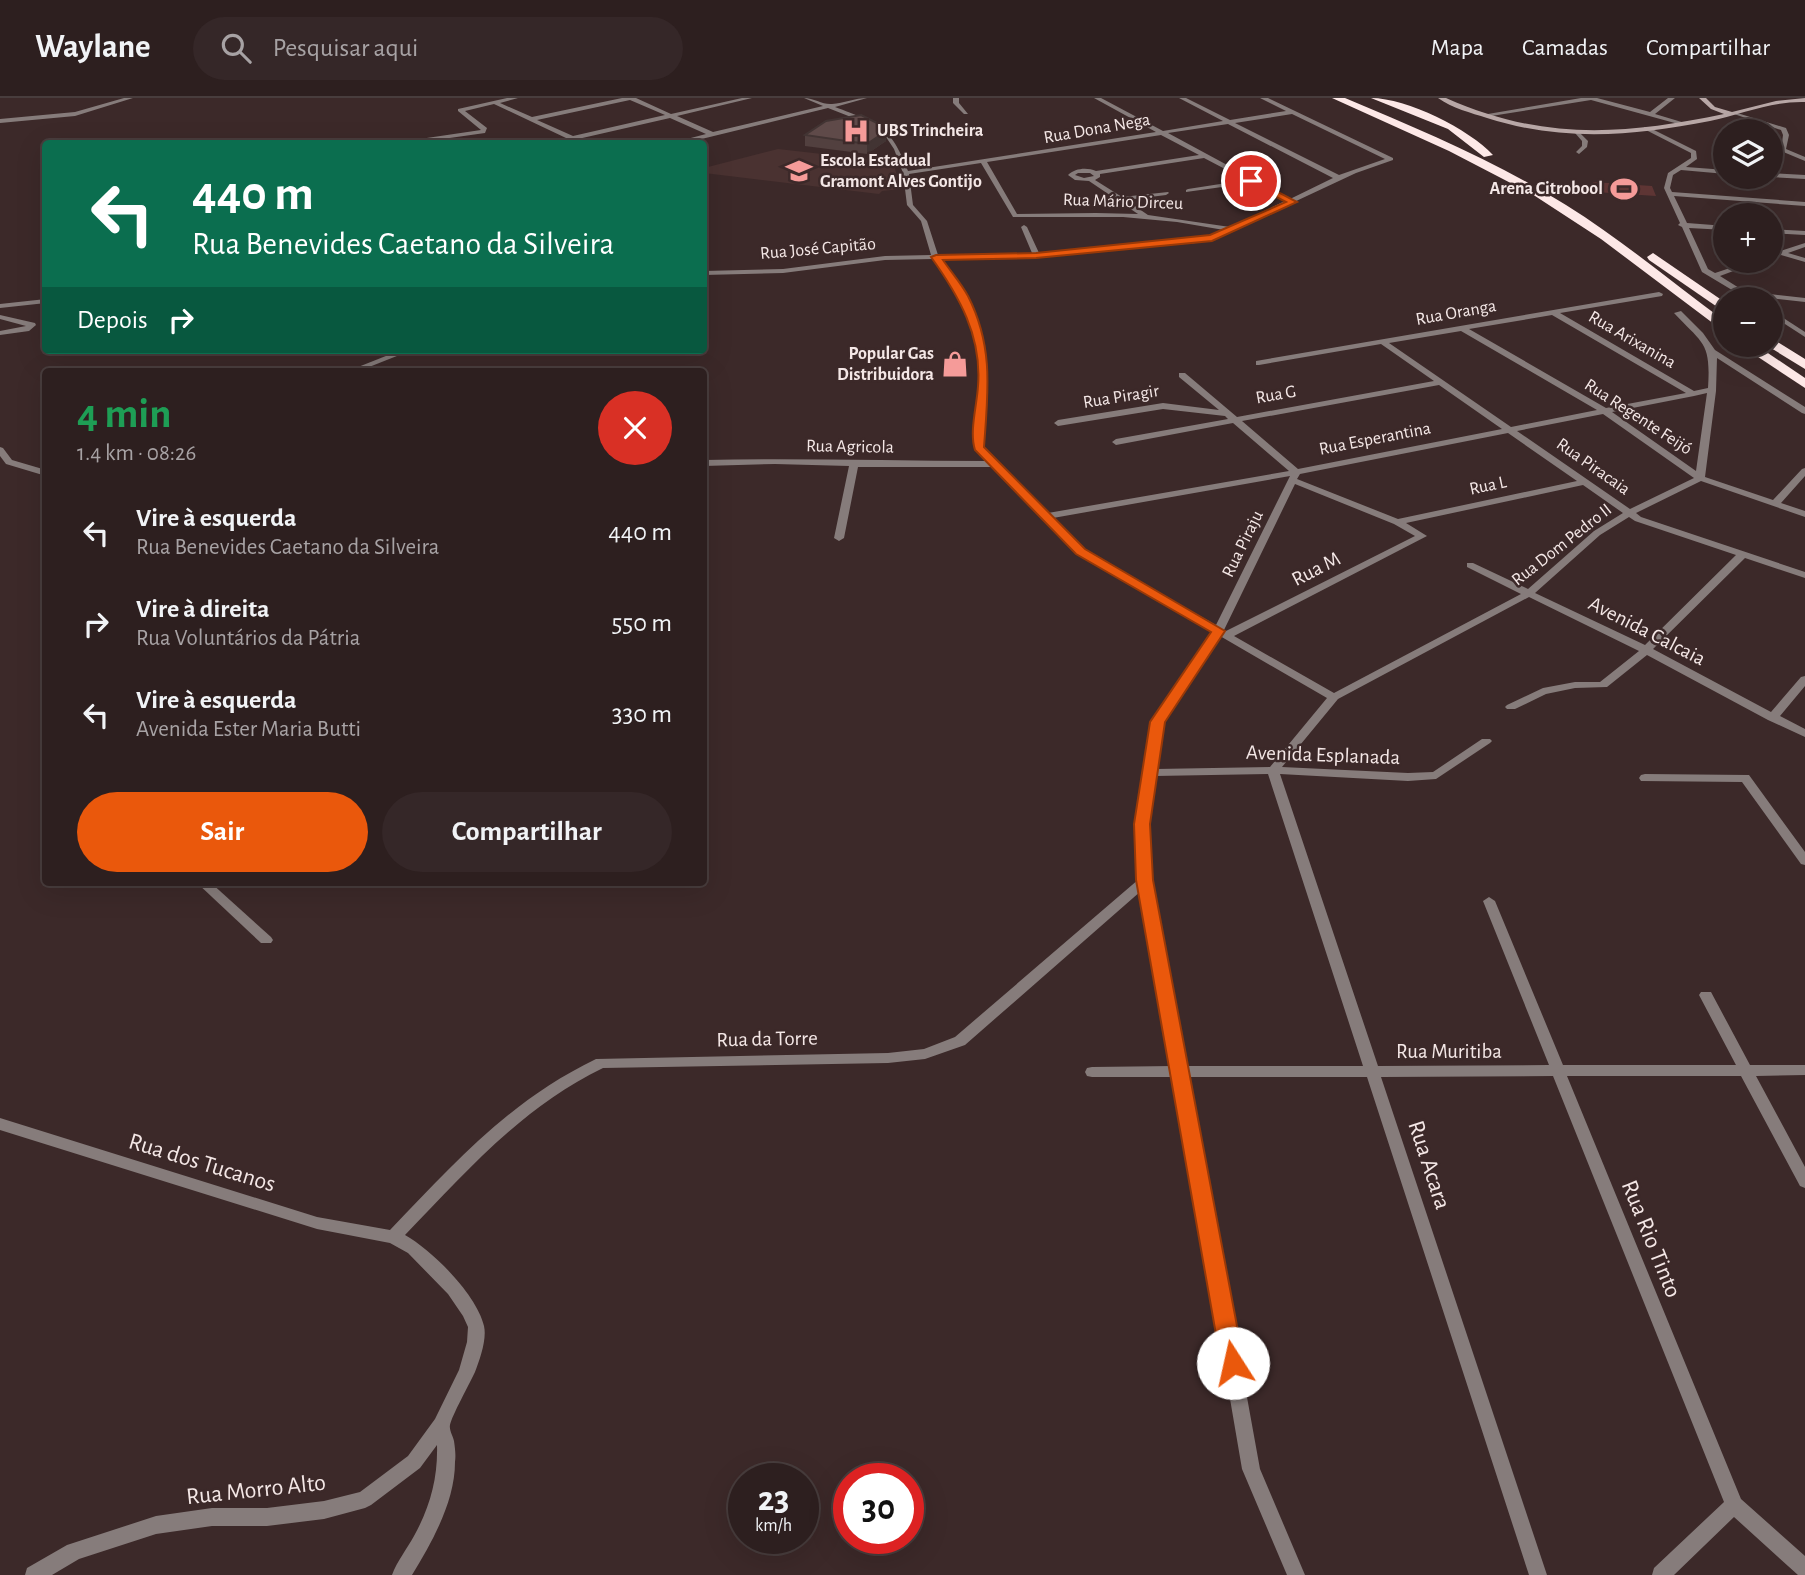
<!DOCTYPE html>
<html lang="pt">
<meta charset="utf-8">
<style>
body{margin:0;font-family:"Alegreya Sans",sans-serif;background:#352728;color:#f1f3f6;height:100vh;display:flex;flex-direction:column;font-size:26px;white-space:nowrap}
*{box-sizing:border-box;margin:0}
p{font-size:23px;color:#a7a2a4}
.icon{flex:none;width:38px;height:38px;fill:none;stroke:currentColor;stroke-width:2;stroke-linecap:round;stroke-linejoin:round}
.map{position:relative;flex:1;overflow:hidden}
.details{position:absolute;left:42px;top:270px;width:665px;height:518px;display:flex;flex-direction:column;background:#2d1f1f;border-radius:7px;box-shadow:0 7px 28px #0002,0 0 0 2px #483d3d}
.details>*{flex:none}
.guide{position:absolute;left:42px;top:42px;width:665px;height:214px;border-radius:7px;box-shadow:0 7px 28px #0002,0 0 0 2px #483d3d;background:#0b6e4f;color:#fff;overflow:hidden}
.buttons{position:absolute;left:1713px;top:21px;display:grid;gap:14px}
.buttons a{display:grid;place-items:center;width:70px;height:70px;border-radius:50%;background:#2d1f1f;box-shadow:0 7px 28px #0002,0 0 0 2px #483d3d;font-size:35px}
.speed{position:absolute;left:728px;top:1365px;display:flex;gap:14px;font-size:35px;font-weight:700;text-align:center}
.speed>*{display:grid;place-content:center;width:91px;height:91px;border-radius:50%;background:#2d1f1f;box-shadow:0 7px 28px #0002,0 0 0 2px #483d3d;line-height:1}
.speed small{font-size:18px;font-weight:400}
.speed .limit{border:10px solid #d22;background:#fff;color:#111}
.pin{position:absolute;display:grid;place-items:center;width:60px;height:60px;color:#fff;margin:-30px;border:4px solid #fff;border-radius:50%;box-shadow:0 2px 7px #0007}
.me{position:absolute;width:77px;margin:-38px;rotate:350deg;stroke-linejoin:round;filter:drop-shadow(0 0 5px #0008)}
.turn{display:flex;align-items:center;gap:24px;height:147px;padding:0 35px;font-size:32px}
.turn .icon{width:91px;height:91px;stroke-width:2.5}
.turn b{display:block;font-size:49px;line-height:60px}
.then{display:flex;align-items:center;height:66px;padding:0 35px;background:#0003;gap:14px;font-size:26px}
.round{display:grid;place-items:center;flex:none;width:74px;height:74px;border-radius:37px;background:#352728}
.head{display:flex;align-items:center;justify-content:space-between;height:119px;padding:0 35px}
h1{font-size:42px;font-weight:600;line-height:52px;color:#1e9e55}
.primary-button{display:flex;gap:14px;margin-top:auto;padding:14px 35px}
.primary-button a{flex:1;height:80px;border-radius:42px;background:#ea580c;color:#fff;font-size:28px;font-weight:600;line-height:80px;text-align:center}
.primary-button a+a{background:#352728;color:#f1f3f6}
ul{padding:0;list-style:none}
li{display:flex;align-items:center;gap:21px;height:91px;padding:0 35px}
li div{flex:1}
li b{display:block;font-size:26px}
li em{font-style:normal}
header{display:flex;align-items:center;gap:42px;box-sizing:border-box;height:98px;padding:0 35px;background:#2d1f1f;border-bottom:2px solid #483d3d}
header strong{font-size:33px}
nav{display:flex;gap:38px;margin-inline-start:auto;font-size:24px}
.search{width:490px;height:63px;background:#352728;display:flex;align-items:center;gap:18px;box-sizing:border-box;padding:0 24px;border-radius:38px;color:#a7a2a4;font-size:26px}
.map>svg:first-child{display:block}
</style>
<header>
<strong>Waylane</strong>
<div class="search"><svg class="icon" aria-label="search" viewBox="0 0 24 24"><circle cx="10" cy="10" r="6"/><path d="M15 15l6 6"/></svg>Pesquisar aqui</div>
<nav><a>Mapa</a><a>Camadas</a><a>Compartilhar</a></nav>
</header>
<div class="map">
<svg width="1805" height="1477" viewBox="0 0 1805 1477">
<rect width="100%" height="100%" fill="#3c2929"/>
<polygon fill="#4a3231" points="778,51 893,64 901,91 882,93 879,96 704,75 704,70"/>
<polygon fill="#5e3534" points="1593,84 1652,88 1656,98 1596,94"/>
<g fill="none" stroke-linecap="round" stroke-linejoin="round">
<g fill="#867c7b" fill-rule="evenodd">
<polygon points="124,0 133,0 75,18 0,25 0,21 75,14"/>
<path d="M507 0H518L500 5 532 19 622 0H636L671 16 742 0H752L677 18 713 34 823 8 804 0C814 0 823 7 832 6 844 5 855 0 867 0L835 9C877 25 891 27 908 73L1156 34 1094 0H1101L1163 33 1223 23 1179 0H1186L1230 22 1286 13 1260 0H1268L1393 60V62L1356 75 1249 125 1218 139 1196 145 1036 159 940 161C949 173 959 184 966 196 995 246 988 295 983 349L1048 415 1289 373 1233 325 1116 347 1112 344 1116 341 1228 321 1225 318 1163 311 1058 328 1054 325 1058 322 1163 305 1219 312 1179 279V275H1185L1237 319 1434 283 1381 246 1259 267H1256V263L1659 194 1663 196 1662 198 1560 215 1694 293 1708 290C1711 244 1703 246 1674 215L1681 213 1703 235 1715 252 1805 309V316L1802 315 1717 260 1716 293 1705 379 1773 402 1802 371 1805 370V378L1781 405 1805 413V419L1701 383 1636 415 1641 419 1805 474V480L1745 460 1653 551 1771 614 1801 579 1805 578V588L1780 618 1805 631V639L1768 622 1647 557 1607 589 1575 590 1546 596 1515 611H1507L1505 609 1507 607 1543 590 1575 584H1600L1639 553 1529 499 1338 601 1282 669 1408 675 1433 674 1482 641H1490L1492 643 1490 645 1436 681 1408 683 1280 676 1378 968 1549 967 1483 803 1489 799 1495 803 1563 967H1736L1699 897 1701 894H1711L1750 967H1805V977L1756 978 1805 1069V1090L1800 1088 1741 978H1567L1741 1401 1805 1458V1477H1798L1734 1419 1674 1477H1652L1654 1470 1724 1404 1553 978 1381 979 1547 1477H1529L1367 979H1189L1260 1371 1305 1477H1287L1242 1371 1175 979H1092L1087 978 1085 974 1087 970 1092 969 1173 968 1141 793 965 947 925 961 888 965 603 970C521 1010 467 1073 405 1137 432 1152 477 1197 484 1228 487 1241 480 1261 475 1274 470 1285 451 1319 450 1327 449 1332 453 1338 454 1343 455 1350 456 1357 455 1364 455 1404 432 1444 412 1477H392C397 1463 407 1451 414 1438 430 1409 438 1380 437 1347L420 1370 371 1407 365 1410 324 1421 267 1428H212L156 1436 79 1461 52 1477H25L27 1470 67 1447 156 1418 212 1410H267L324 1403 360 1394 408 1358 435 1321 459 1272 467 1244 468 1229 463 1218 448 1196 408 1155 390 1145 317 1131 0 1032V1020L317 1119 390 1132C456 1064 509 1003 596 961L888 955 924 951 955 939 1139 781 1136 726 1144 677 1142 675 1145 672 1152 624 1212 534 1077 456 992 369H858L844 440 839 443 834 440 849 368 775 366 704 368V362C798 360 893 363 987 363L975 350C979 296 988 246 959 196 952 184 942 173 933 161L885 162 783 175 704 177V173L783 171 885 158 931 157 921 123 907 107 903 75 894 51 884 36 869 26 828 10 681 46H668L706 36 670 20 556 46H543L566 40 494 6 465 13 487 30 485 35 407 46H386L481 32 458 13V11ZM630 2 665 17 573 38 537 22ZM1292 16 1385 61 1339 77 1235 25ZM1228 26 1333 80 1290 101 1168 35ZM1161 37 1199 57 1096 73C1087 69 1075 70 1068 77L1075 82 1089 83 1138 116 1096 115 1017 116 987 64ZM1204 60 1246 82 1188 91 1186 92V94L1251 85 1285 103 1230 129 1148 117 1126 102 1166 97 1169 95 1168 94 1122 99 1095 82 1100 79V76ZM981 65 1013 119H1123L1177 124 1224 132 1196 141 1039 155 1027 129 1024 127 1021 129 1032 155 938 157 927 123 913 107 909 76ZM1078 75H1090L1094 78 1084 80 1075 77ZM1552 217 1686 295 1606 310 1469 231ZM1461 233 1597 312 1511 329 1389 245ZM1439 287 1502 331 1298 371 1242 323ZM1707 295 1696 373 1612 314 1694 298ZM1603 316 1694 380 1630 411 1517 333ZM1508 335 1577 383 1398 421 1297 381 1300 376ZM1290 378 1216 527 1083 452 1053 420ZM1295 386 1394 426 1415 438 1226 533 1224 532ZM1583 387 1623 415 1594 433 1528 491 1473 465H1467V469L1521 496 1334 595 1234 538 1427 438 1406 425ZM1629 419 1635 423 1736 457 1645 547 1535 495 1600 437ZM1220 538 1327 600 1270 669 1156 671 1164 624ZM1268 676 1363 968H1187L1151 782 1148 726 1155 678Z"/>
<polygon points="953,0 959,0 959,5 968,16 964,16 953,5"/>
<polygon points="1581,0 1597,0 1650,14 1668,0 1675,0 1655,16 1685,25 1682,27 1591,2 1485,19 1482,17"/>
<polygon points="1734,14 1786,30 1789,37 1786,51 1805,59 1805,63 1781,53 1783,37 1781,32 1734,16"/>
<polygon points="1644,29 1648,29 1696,53 1697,61 1686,69 1726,72 1726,76 1681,72 1673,77 1670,90 1672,94 1805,104 1805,108 1674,98 1687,125 1726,128 1726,132 1689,130 1708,171 1715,175 1751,163 1760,163 1720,178 1744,193 1805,200 1805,204 1752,198 1756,201 1747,201 1702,174 1682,129 1678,127 1680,125 1664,90 1668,75 1691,60 1691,55 1644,31"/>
<polygon points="1578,33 1588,43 1587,49 1579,56 1576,54 1582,48 1582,43 1575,35"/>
<polygon points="1771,75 1805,77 1805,81 1771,79"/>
<polygon points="1771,131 1805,133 1805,137 1771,135"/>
<polygon points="1805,145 1805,149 1788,155 1805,160 1805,164 1781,157 1771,160 1771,156"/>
<polygon points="46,201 46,205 0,210 0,206"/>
<polygon points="1771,212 1805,234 1805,239 1771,217"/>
<polygon points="0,217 35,225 36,227 29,233 0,237 0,233 26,228 0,221"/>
<polygon points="401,252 412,252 359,273 348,273"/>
<polygon points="0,349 3,350 12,362 46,372 46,378 6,366 0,358"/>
<polygon points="1645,676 1749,677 1805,754 1805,767 1801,766 1742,684 1641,683 1639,680 1641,677"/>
<polygon points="196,784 210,784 271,839 273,842 271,845 261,845"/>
</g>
<path fill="#b8a7a6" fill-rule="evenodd" d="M1438 0H1446C1542 43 1624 37 1724 16L1711 11 1699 0H1706L1715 9 1732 14 1776 3 1805 0V4C1773 3 1742 16 1710 23 1633 38 1563 44 1487 20 1471 15 1452 10 1438 0Z"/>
<g fill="#fde8e7" fill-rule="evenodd">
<path d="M1332 0H1345C1421 32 1497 64 1566 107 1622 142 1673 185 1726 224V235L1601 141 1532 96 1449 53Z"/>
<path d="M1371 0C1407 0 1469 31 1493 57L1484 59 1448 31Z"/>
<polygon points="1653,155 1726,205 1726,215 1649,162 1647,159"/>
<polygon points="1771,240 1805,261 1805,271 1766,247 1771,247"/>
<polygon points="1740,247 1756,247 1805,280 1805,290"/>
</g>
</g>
<polygon fill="#52403f" points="886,33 886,43 867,56 805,48 805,37"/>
<polygon fill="#423433" points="886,33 886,43 867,56 867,46"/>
<polygon fill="#5f4a49" stroke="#423433" stroke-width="2" points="861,17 883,28 886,33 867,46 805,37 826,23"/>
<path fill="#ea580c" stroke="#983908" stroke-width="2" d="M1251 80 1297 104 1212 143 1036 160 943 162C951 174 961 185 968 198 994 249 988 294 984 349L1085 451 1225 533 1165 624 1150 726 1153 782 1244 1265 1240 1272 1233 1275 1225 1272 1221 1265 1136 782 1134 726 1150 624 1211 534 1076 456 975 352C969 334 977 307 978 288 982 238 959 198 931 159L936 157 1036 155 1210 137 1286 104 1248 84Z"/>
<defs>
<g id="hospital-bare" transform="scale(2.1)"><path d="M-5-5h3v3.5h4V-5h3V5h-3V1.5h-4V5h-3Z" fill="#f59b99" stroke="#3c2929" stroke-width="2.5" paint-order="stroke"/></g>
<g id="school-bare" transform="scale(2.1)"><path d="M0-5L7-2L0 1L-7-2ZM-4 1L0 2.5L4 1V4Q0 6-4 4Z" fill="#f59b99" stroke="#3c2929" stroke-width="2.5" paint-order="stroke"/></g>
<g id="stadium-bare" transform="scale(2.1)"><path d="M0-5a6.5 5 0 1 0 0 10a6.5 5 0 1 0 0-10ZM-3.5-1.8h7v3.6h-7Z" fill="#f59b99" stroke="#3c2929" stroke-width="2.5" paint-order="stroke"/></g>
<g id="shop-bare" transform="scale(2.1)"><path d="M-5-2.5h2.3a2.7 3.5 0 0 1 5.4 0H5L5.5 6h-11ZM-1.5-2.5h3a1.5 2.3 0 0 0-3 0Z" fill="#f59b99" stroke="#3c2929" stroke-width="2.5" paint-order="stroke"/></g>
</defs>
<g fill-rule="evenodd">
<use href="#hospital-bare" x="856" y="33"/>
<use href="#school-bare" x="799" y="73"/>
<use href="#stadium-bare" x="1624" y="91"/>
<use href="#shop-bare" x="955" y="266"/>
</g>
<g text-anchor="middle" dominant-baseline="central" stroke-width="5" stroke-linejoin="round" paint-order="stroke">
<g font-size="18" fill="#f4e7e6" stroke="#3c2929">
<text transform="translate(1097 31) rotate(-10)">Rua Dona Nega</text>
<text transform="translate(1123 104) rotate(2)">Rua Mário Dirceu</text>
<text transform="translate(818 151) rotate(-5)">Rua José Capitão</text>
<text transform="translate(1456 215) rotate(-10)">Rua Oranga</text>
<text transform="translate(1632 242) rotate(30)">Rua Arixanina</text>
<text transform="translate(1276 297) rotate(-10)">Rua G</text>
<text transform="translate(1121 299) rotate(-9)">Rua Piragir</text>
<text transform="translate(1638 319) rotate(33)">Rua Regente Feijó</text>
<text transform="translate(1375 341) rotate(-11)">Rua Esperantina</text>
<text transform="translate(850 349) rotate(1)">Rua Agricola</text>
<text transform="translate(1593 369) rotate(35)">Rua Piracaia</text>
<text transform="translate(1488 388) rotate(-12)">Rua L</text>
<text transform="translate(1243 446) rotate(-64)">Rua Piraju</text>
<text transform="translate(1562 447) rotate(-38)">Rua Dom Pedro II</text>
</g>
<g font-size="18" font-weight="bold" fill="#f4e7e6" stroke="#3c2929" text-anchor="start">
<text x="877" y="33">UBS Trincheira</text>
<text x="820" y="63">Escola Estadual<tspan x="820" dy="21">Gramont Alves Gontijo</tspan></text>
<text x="1603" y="91" text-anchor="end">Arena Citrobool</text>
<text x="934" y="256" text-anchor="end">Popular Gas<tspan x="934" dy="21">Distribuidora</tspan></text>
</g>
<g font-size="21" fill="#f4e7e6" stroke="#3c2929">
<text transform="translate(1316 471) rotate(-27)">Rua M</text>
<text transform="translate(1647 533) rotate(27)">Avenida Calcaia</text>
<text transform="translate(1323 657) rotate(2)">Avenida Esplanada</text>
<text transform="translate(767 941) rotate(-1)">Rua da Torre</text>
<text x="1449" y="953">Rua Muritiba</text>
</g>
<g font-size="24" fill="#f4e7e6" stroke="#3c2929">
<text transform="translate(202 1065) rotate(17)">Rua dos Tucanos</text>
<text transform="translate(1429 1067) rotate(72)">Rua Acara</text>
<text transform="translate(1651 1141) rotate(68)">Rua Rio Tinto</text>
<text transform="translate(256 1392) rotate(-6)">Rua Morro Alto</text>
</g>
</g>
</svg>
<div class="buttons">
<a><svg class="icon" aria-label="layers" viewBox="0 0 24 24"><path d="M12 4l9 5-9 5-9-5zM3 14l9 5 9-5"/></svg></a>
<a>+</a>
<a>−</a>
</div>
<div class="speed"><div>23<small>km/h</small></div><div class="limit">30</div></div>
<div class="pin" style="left:1251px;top:83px;background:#d93025"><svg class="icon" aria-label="arrive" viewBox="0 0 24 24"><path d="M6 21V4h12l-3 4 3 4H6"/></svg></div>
<svg class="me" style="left:1233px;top:1265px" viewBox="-20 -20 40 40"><circle r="19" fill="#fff"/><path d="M0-13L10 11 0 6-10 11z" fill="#ea580c"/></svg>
<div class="guide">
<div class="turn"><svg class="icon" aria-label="left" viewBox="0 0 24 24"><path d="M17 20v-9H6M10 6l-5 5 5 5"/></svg><div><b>440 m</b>Rua Benevides Caetano da Silveira</div></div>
<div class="then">Depois<svg class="icon" aria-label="right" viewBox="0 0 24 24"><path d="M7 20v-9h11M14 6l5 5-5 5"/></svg></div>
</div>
<section class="details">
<div class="head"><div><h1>4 min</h1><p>1.4 km · 08:26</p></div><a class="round" style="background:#d93025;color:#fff"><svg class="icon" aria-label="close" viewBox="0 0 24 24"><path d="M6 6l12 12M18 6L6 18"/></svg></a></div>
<ul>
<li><svg class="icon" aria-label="left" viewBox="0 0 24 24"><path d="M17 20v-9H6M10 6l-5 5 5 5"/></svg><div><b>Vire à esquerda</b><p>Rua Benevides Caetano da Silveira</p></div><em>440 m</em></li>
<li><svg class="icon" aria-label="right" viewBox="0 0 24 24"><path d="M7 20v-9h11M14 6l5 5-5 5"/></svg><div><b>Vire à direita</b><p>Rua Voluntários da Pátria</p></div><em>550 m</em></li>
<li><svg class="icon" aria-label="left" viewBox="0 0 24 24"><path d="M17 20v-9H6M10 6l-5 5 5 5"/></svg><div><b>Vire à esquerda</b><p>Avenida Ester Maria Butti</p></div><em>330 m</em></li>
</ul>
<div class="primary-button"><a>Sair</a><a>Compartilhar</a></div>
</section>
</div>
